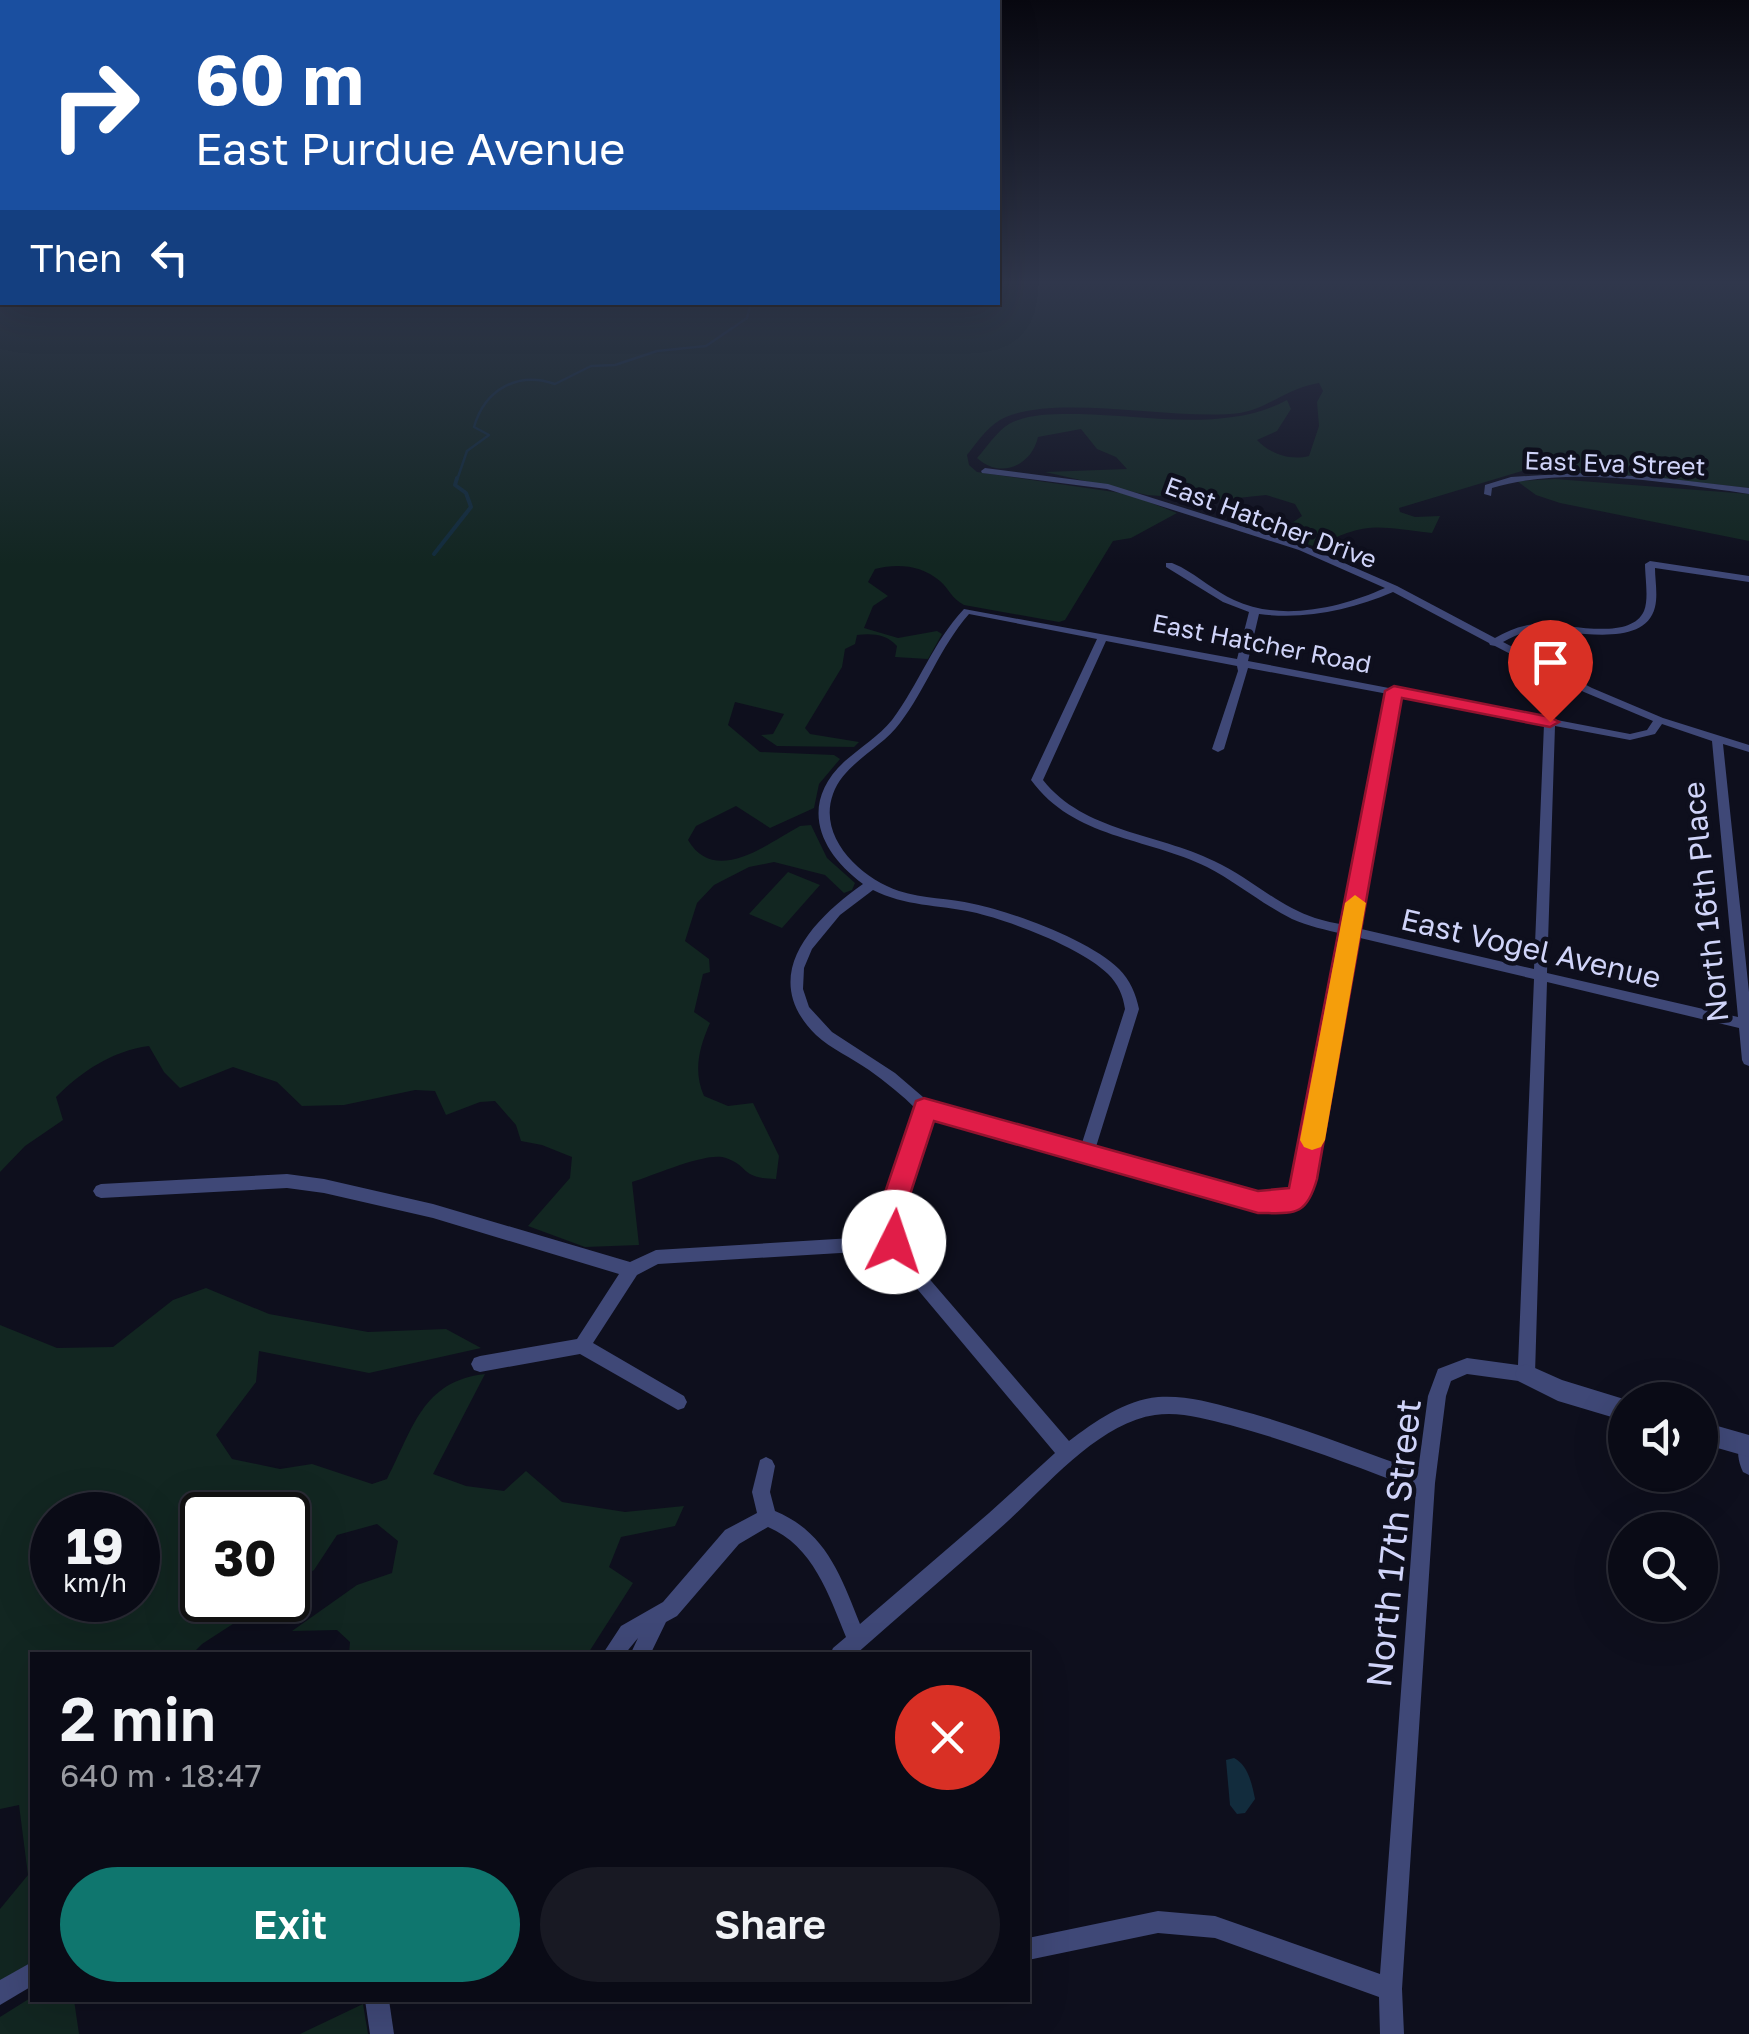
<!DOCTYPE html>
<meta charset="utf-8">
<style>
body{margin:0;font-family:"Golos Text",sans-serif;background:#181923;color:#f1f3f6;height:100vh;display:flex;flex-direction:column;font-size:38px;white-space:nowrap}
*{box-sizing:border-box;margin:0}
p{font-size:32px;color:#999ba1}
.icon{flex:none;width:55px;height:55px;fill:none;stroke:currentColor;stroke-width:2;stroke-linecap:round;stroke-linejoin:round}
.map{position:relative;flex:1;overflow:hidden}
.side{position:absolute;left:30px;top:1652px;width:1000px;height:350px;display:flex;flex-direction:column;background:#0a0b16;border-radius:0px;box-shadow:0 10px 40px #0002,0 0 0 2px #2a2b35}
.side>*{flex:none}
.guide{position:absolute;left:0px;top:0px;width:1000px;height:305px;box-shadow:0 10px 40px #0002,0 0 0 2px #2a2b35;background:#1a4fa0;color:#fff;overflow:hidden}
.controls{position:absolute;left:1608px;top:1382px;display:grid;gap:20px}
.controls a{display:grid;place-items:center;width:110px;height:110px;border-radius:50%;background:#0a0b16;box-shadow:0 10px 40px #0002,0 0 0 2px #2a2b35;font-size:50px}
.speed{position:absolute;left:30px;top:1492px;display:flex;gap:20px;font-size:50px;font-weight:700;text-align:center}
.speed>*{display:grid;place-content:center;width:130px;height:130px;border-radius:50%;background:#0a0b16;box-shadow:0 10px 40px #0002,0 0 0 2px #2a2b35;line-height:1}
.speed small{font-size:25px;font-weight:400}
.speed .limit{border:5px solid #111;border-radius:15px;background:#fff;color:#111}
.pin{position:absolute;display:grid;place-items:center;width:85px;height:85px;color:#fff;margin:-102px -42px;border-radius:50% 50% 50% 0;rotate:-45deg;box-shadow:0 0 10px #0007}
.pin .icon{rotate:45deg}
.me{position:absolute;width:110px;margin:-55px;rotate:4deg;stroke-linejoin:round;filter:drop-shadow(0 0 8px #0008)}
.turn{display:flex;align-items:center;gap:35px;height:210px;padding:0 30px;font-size:45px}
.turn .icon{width:130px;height:130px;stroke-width:2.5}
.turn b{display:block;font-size:70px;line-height:85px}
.then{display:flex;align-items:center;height:95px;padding:0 30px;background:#0003;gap:20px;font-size:38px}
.round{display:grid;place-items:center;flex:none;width:105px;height:105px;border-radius:52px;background:#181923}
.head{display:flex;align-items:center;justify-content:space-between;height:170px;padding:0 30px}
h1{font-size:60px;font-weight:600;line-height:75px}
.cta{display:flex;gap:20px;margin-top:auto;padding:20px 30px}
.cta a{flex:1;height:115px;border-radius:60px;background:#0f766e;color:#fff;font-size:40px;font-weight:600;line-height:115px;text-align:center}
.cta a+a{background:#181923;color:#f1f3f6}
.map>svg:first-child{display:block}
</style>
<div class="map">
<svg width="1749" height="2034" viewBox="0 0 1749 2034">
<rect width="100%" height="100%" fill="#0e0f1d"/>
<g fill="#122621" fill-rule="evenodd">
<path d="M0 281 2 302H998V281H1749V488L1640 476 1522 471 1399 508 1400 512 1415 517 1440 516 1432 533C1377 527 1368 520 1316 547L1266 530 1292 523 1302 516 1295 504 1266 495 1219 500 1147 495 1045 472 1127 469 1116 457 1097 449 1081 429 1038 437C1032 465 1001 480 977 458 987 447 997 431 1009 424 1029 413 1056 414 1079 414 1145 415 1226 433 1287 400L1291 409 1277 431 1257 440C1269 453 1289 461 1309 456L1319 426 1317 402 1323 391 1319 383C1287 388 1269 408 1240 413 1176 421 1060 394 1006 417 989 424 978 441 967 455L969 465 977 472 1128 494 1177 513 1131 538 1113 541 1065 620 1059 622 964 605C951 598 950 590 940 581 922 565 897 563 875 569L868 582 888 596 873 606 864 628 898 638 937 631 942 634 928 659 895 657 897 646C887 634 871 633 857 635L855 644 845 649 842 667 805 728 810 734 859 742 854 747 777 746 761 735 773 734 784 714 735 702 728 725 760 752 834 755 840 759 819 784 814 808 770 828 736 806 696 826 688 840C715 886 767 844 800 826L811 825 827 858 855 883 852 890 844 893 825 875 774 862 749 867 714 885 697 903 685 941 709 959 710 972 703 974 694 1012 710 1023C699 1048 693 1071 704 1096L728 1106 753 1103 779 1156 776 1179C739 1178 751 1167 726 1158 707 1151 653 1176 632 1182L639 1245 585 1247 528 1226 570 1178 572 1157 542 1145 521 1141 516 1125 495 1101 480 1102 446 1115 435 1091 415 1090 344 1105 302 1106 277 1082 233 1067 180 1088 164 1072 149 1046C112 1051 82 1071 56 1097L63 1120 25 1146 0 1172Z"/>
<polygon points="1555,479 1749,494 1749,541 1560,503 1536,495 1517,481"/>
<polygon points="788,872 820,885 782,928 749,914"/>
<path d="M206 1288 269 1314 368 1332 446 1329 481 1348 369 1373 259 1351 256 1382 216 1435 232 1459 280 1469 312 1464 372 1484 387 1479C413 1429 422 1381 485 1374L433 1474 466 1486 504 1491 526 1471 562 1502 625 1512 684 1506 675 1526 621 1537 609 1567 633 1583 587 1655H349L350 1642 337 1630 292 1631 357 1585 392 1573 398 1541 377 1524 337 1535 314 1570 288 1588V1515H202V1600H270L202 1644 191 1655H32V1963L0 1986V1909L28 1875 19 1805 0 1809V1325L57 1348 113 1347 173 1300ZM52 1515H138V1600H52Z"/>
<polygon points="32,1997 32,2000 74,2000 79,2034 0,2034 0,2017"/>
<polygon points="363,2004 368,2034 300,2034"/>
</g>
<path fill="#122c3d" d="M1234 1758C1248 1765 1252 1784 1255 1799L1245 1813 1237 1814 1230 1805 1226 1760Z"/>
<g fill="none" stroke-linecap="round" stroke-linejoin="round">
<path stroke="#122c3d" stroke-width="2.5" d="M457 480 467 451 489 435 474 427C485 389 518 371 555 384L591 366 615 365 657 351 706 346 747 318 750 306 758 302"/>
<polyline stroke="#122c3d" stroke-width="4" points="434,554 471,507 466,493 455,485 457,478"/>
<g fill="#3f4877" fill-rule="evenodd">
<path d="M985 468 1108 484 1305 546 1397 586 1495 638C1509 630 1524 624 1540 624 1566 623 1630 642 1644 611 1649 599 1645 577 1645 564L1650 561 1749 576V582L1655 568C1655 580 1658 595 1655 607 1645 650 1570 630 1540 630 1527 630 1515 635 1503 642L1592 688 1663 718 1749 745V752L1723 744 1749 992V1066L1744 1064 1742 1060 1739 1028 1547 982 1535 1374 1532 1380 1526 1382 1467 1374 1451 1381 1446 1396 1435 1483 1402 1989 1404 2034H1380L1379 1997 1215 1938 1158 1933 1028 1960V1938L1158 1911 1215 1916 1380 1974 1416 1489C1355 1466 1293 1442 1230 1425 1206 1419 1179 1411 1155 1415 1096 1423 1041 1493 998 1530 951 1572 902 1613 855 1655H830L833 1648 846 1637C829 1595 813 1546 768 1527L739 1544 677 1616 666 1622 650 1655H630L638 1638 624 1655H602L621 1626 663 1602 725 1530 757 1513 752 1492 760 1460 766 1457 772 1460 775 1466 770 1492 775 1511C826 1532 841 1576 860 1624L989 1513 1055 1453 908 1278 890 1250 658 1264 637 1275 593 1343 684 1396 687 1402 684 1408 678 1410 580 1354 480 1372 474 1370 471 1364 474 1358 480 1356 577 1339 619 1274 433 1218 324 1193 287 1188 101 1198 96 1196 93 1191 96 1186 101 1184 287 1174 324 1179 433 1204 630 1262 656 1250 885 1236 882 1216 917 1110C902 1095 886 1082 869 1070 852 1058 831 1049 816 1035 757 977 812 920 863 884 818 851 799 803 845 761 861 747 879 736 892 720 919 684 933 642 964 609L1237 659 1249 612 1223 602 1166 567V563H1172L1181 567C1199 577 1215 591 1234 600 1281 622 1340 608 1385 588L1299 550 1107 489 982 473 981 471ZM1393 592 1489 643 1490 645 1495 646 1584 692 1653 721 1647 730 1630 734 1248 661 1259 614C1305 620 1351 610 1393 592ZM969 614 1097 639 1031 780C1074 839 1146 837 1207 867 1236 882 1262 904 1292 919 1308 926 1326 930 1343 934L1297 1179 1293 1191 1289 1195H1258L1095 1150 1139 1009C1136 994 1130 980 1119 969 1091 941 1013 912 974 904 949 898 923 899 899 891 862 879 817 838 833 794 844 763 881 749 900 723 926 689 940 647 969 614ZM1106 641 1237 666 1238 671 1212 749 1218 752 1224 749 1248 668 1388 694 1345 925C1335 923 1324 921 1315 918 1278 906 1249 877 1214 861 1157 833 1084 832 1043 780ZM1398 696 1544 724 1534 969 1357 928ZM1662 724 1712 741 1738 1017 1547 973 1555 726 1630 740 1655 734ZM873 890C904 906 939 905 972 912 1009 920 1082 948 1108 974 1118 984 1123 995 1125 1009L1081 1146 930 1103 895 1073 832 1032 809 1007 803 989 804 968 812 949 840 915ZM1356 937 1534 979 1518 1365 1467 1358 1438 1369 1428 1396 1418 1471C1358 1450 1297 1425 1235 1409 1210 1402 1184 1395 1158 1397 1125 1400 1094 1422 1069 1441L920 1268 902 1241 898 1216 930 1115 1258 1209 1298 1207 1305 1200 1313 1179Z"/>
<path d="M1577 473 1654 477 1749 488V494C1671 483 1568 465 1492 488L1491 496 1484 494 1485 485 1511 477Z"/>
<path d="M1747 1436 1749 1437V1475L1743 1472C1738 1462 1736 1449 1741 1439Z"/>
<polygon points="32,1962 32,1986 0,2005 0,1980"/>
<polygon points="365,2000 389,2000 394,2034 370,2034"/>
</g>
<g fill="#3f4877" fill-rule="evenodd">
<polygon points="1526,1364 1562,1380 1627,1400 1625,1400 1625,1421 1558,1401 1518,1381 1515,1374 1518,1367"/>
<polygon points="1700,1421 1749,1435 1749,1457 1700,1443"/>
</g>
</g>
<linearGradient id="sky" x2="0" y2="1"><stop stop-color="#080810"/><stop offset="0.5" stop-color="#30374c"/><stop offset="1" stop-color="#30374c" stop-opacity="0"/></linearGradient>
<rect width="1749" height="565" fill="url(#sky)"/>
<path fill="#e11d48" stroke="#92132f" stroke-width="2.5" d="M1394 686 1550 717 1559 722 1550 727 1402 698 1317 1179C1306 1218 1293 1213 1258 1213L934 1121 903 1216 907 1242 903 1251 894 1254 884 1251 877 1216 916 1101 924 1098 1258 1191 1289 1188 1385 691Z"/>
<polygon fill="#f59e0b" points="1355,895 1366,903 1325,1140 1321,1147 1312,1150 1304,1147 1300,1140 1345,903"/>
<g text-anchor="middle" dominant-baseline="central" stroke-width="9" stroke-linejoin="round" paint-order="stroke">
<g font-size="25" fill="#d0d4f9" stroke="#0e0f1d">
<text transform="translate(1615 463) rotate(2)">East Eva Street</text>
<text transform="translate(1271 522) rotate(20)">East Hatcher Drive</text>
<text transform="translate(1262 643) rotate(11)">East Hatcher Road</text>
</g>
<g font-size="30" fill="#d0d4f9" stroke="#0e0f1d">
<text transform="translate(1705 902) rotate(-96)">North 16th Place</text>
<text transform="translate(1531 948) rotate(13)">East Vogel Avenue</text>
</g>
<g font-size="35" fill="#d0d4f9" stroke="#0e0f1d">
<text transform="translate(1393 1543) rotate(-84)">North 17th Street</text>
</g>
</g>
</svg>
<div class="controls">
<a><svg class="icon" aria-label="sound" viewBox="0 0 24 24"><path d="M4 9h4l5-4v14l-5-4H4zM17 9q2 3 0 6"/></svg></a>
<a><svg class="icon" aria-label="search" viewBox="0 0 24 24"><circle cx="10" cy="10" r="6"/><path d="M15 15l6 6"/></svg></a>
</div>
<div class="speed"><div>19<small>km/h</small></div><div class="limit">30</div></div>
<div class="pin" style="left:1550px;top:722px;background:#d93025"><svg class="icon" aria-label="arrive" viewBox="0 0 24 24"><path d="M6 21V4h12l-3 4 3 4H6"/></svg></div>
<svg class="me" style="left:894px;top:1242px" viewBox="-20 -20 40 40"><circle r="19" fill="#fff"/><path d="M0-13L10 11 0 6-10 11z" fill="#e11d48"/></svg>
<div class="guide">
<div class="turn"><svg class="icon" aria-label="right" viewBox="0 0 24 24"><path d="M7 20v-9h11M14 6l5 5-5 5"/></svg><div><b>60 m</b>East Purdue Avenue</div></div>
<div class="then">Then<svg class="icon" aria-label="left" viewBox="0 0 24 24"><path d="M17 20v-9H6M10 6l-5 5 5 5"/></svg></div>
</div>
<section class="side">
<div class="head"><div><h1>2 min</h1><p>640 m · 18:47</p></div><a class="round" style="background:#d93025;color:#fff"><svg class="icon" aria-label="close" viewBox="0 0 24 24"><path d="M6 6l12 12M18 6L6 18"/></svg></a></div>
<div class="cta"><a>Exit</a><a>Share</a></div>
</section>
</div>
